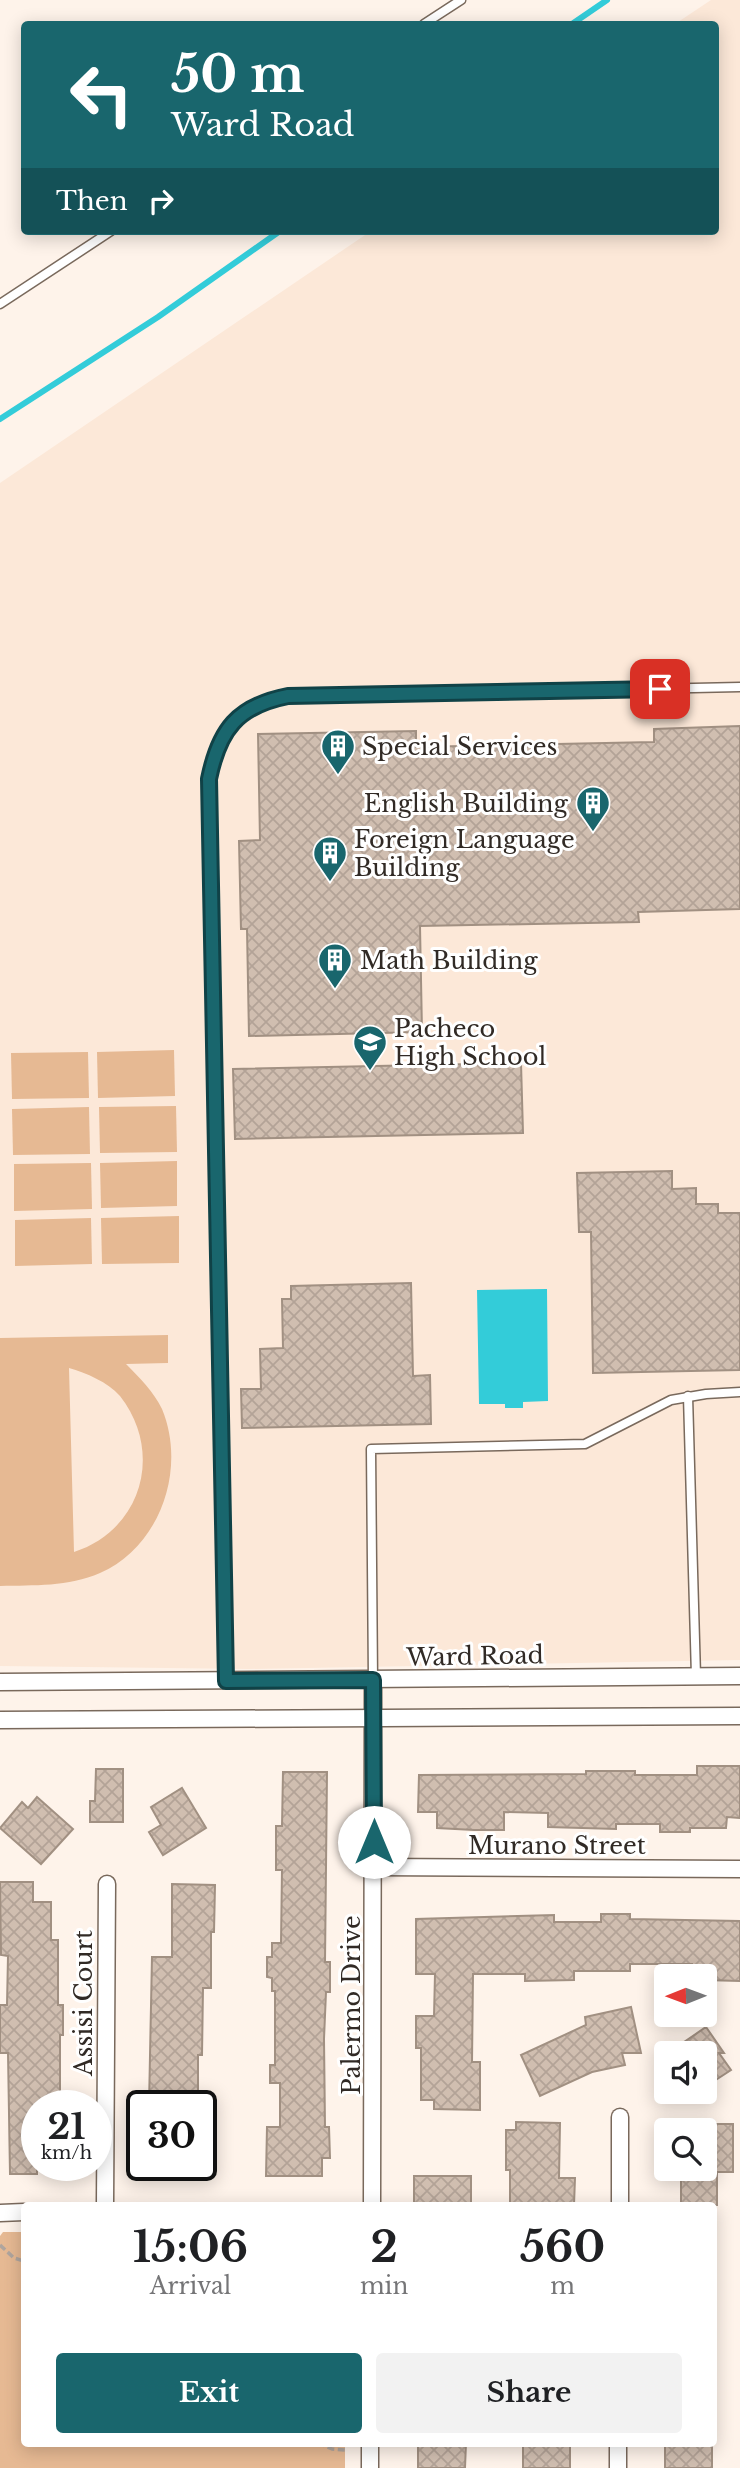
<!DOCTYPE html>
<style>
body{margin:0;font-family:"Libre Baskerville",serif;background:#f2f2f2;color:#202124;height:100vh;display:flex;flex-direction:column;font-size:26px;white-space:nowrap}
*{box-sizing:border-box;margin:0}
p{font-size:23px;color:#757577}
.icon{flex:none;width:38px;height:38px;fill:none;stroke:currentColor;stroke-width:2;stroke-linecap:round;stroke-linejoin:round}
.map{position:relative;flex:1;overflow:hidden}
.drawer{position:absolute;left:21px;top:2202px;width:696px;height:245px;display:flex;flex-direction:column;background:#fff;border-radius:7px;box-shadow:0 4px 18px #0003}
.drawer>*{flex:none}
.banner{position:absolute;left:21px;top:21px;width:698px;height:214px;border-radius:7px;box-shadow:0 4px 18px #0003;background:#19666d;color:#fff;overflow:hidden}
.needle{width:46px;rotate:269deg}
.buttons{position:absolute;left:654px;top:1964px;display:grid;gap:14px}
.buttons a{display:grid;place-items:center;width:63px;height:63px;border-radius:7px;background:#fff;box-shadow:0 4px 18px #0003;font-size:35px}
.speed{position:absolute;left:21px;top:2090px;display:flex;gap:14px;font-size:35px;font-weight:700;text-align:center}
.speed>*{display:grid;place-content:center;width:91px;height:91px;border-radius:50%;background:#fff;box-shadow:0 4px 18px #0003;line-height:1}
.speed small{font-size:18px;font-weight:400}
.speed .limit{border:4px solid #111;border-radius:10px;background:#fff;color:#111}
.pin{position:absolute;display:grid;place-items:center;width:60px;height:60px;color:#fff;margin:-30px;border-radius:14px;box-shadow:0 4px 10px #0006}
.me{position:absolute;width:77px;margin:-38px;rotate:0deg;stroke-linejoin:round;filter:drop-shadow(0 0 5px #0008)}
.turn{display:flex;align-items:center;gap:24px;height:147px;padding:0 35px;font-size:32px}
.turn .icon{width:91px;height:91px;stroke-width:2.5}
.turn b{display:block;font-size:49px;line-height:60px}
.then{display:flex;align-items:center;height:66px;padding:0 35px;background:#0003;gap:14px;font-size:26px}
.eta{display:flex;justify-content:space-evenly;align-items:center;height:119px;text-align:center}
.eta b{font-size:42px;font-weight:700;line-height:49px}
.action{display:flex;gap:14px;margin-top:auto;padding:14px 35px}
.action a{flex:1;height:80px;border-radius:7px;background:#19666d;color:#fff;font-size:28px;font-weight:700;line-height:80px;text-align:center}
.action a+a{background:#f2f2f2;color:#202124}
.map>svg:first-child{display:block}
</style>
<div class="map">
<svg width="740" height="2468" viewBox="0 0 740 2468">
<defs>
<pattern id="building-cross-hatch" width="8" height="8" patternUnits="userSpaceOnUse" patternTransform="scale(1.75)"><rect width="8" height="8" fill="#d0beb0"/><path d="M0 0l8 8M0 8l8-8" fill="none" stroke="#b3a397"/></pattern>
</defs>
<rect width="100%" height="100%" fill="#fef3ea"/>
<polygon fill="#fce8d8" points="711,0 740,0 740,1660 249,1669 0,1666 0,483 371,231 716,231 716,24 675,24"/>
<g fill="#e6b993" fill-rule="evenodd">
<polygon points="174,1050 175,1096 98,1098 97,1052"/>
<polygon points="88,1052 89,1098 12,1099 11,1053"/>
<polygon points="176,1106 177,1152 100,1153 99,1107"/>
<polygon points="89,1107 90,1154 13,1155 12,1109"/>
<polygon points="177,1161 177,1206 101,1208 100,1163"/>
<polygon points="91,1163 92,1209 14,1211 14,1164"/>
<polygon points="179,1216 179,1263 102,1264 101,1218"/>
<polygon points="91,1218 92,1264 15,1266 15,1220"/>
<path d="M168 1335V1363L126 1364C139 1377 154 1392 162 1409 187 1469 160 1547 100 1573 68 1587 34 1585 0 1586V1338ZM69 1368C86 1373 108 1382 120 1396 164 1452 142 1530 74 1552Z"/>
<polygon points="3,2232 24,2232 24,2443 345,2443 345,2468 0,2468 0,2236"/>
</g>
<polygon fill="#33ccd9" points="547,1289 548,1401 523,1402 523,1408 505,1408 505,1404 479,1404 477,1290"/>
<g fill="none" stroke-linecap="round" stroke-linejoin="round">
<g stroke="#33ccd9" stroke-width="6">
<polyline points="572,24 607,0"/>
<polyline points="0,419 158,317 280,231"/>
</g>
</g>
<g fill="url(#building-cross-hatch)" stroke="#a19082" stroke-width="2">
<polygon points="740,726 740,909 638,912 639,922 420,926 422,1032 249,1036 247,929 241,929 239,841 260,840 258,734 416,731 416,747 654,742 654,729"/>
<polygon points="521,1063 523,1133 235,1139 233,1069"/>
<polygon points="672,1171 672,1189 696,1188 696,1204 718,1204 718,1213 740,1213 740,1370 593,1373 591,1232 579,1232 577,1173"/>
<polygon points="411,1283 413,1376 430,1375 431,1424 242,1428 241,1389 261,1389 260,1349 283,1348 282,1299 291,1299 291,1286"/>
<polygon points="697,1766 740,1766 740,1818 727,1817 726,1828 690,1828 690,1832 660,1832 660,1824 616,1824 616,1829 548,1827 548,1813 504,1812 504,1830 474,1830 437,1828 437,1812 418,1812 419,1775 586,1774 586,1771 635,1771 635,1775 697,1775"/>
<polygon points="96,1769 123,1769 123,1822 90,1822 90,1801 95,1801"/>
<polygon points="283,1772 327,1772 325,1962 330,1962 330,1992 326,1992 324,2039 325,2127 329,2127 330,2158 322,2158 322,2176 266,2176 267,2127 280,2127 280,2083 270,2083 270,2065 275,2065 275,1991 272,1991 272,1978 267,1977 267,1957 272,1957 272,1943 281,1943 282,1870 276,1870 276,1826 282,1826"/>
<polygon points="182,1788 206,1828 163,1855 149,1832 161,1825 151,1807"/>
<polygon points="37,1797 73,1829 41,1864 0,1828 22,1802 28,1808"/>
<polygon points="0,1882 33,1882 33,1902 51,1902 51,1940 58,1940 58,2005 63,2005 63,2035 60,2035 60,2105 37,2105 37,2174 10,2174 8,2053 0,2053 0,2005 7,2005 8,1956 1,1955"/>
<polygon points="172,1884 215,1885 214,1932 211,1932 211,1988 203,1988 202,2055 198,2055 198,2105 149,2105 152,1957 172,1957"/>
<polygon points="601,1914 630,1914 630,1919 740,1921 740,1981 705,1980 705,1976 692,1976 692,1964 630,1964 630,1971 574,1971 574,1980 525,1981 525,1974 473,1974 472,2062 480,2062 480,2110 434,2109 434,2100 421,2100 421,2048 416,2048 416,2016 434,2016 435,1974 416,1974 416,1919 554,1915 554,1922 601,1922"/>
<polygon points="631,2007 641,2053 622,2053 625,2065 592,2072 540,2096 521,2055 586,2025 585,2017"/>
<polygon points="706,2027 724,2053 719,2053 731,2070 705,2087 705,2053 668,2053"/>
<polygon points="516,2122 560,2123 559,2178 575,2178 574,2205 510,2205 510,2170 506,2170 506,2130 516,2130"/>
<polygon points="705,2124 733,2124 733,2172 717,2172 717,2205 681,2205 681,2168 705,2168"/>
<rect x="414" y="2176" width="57" height="29"/>
<polygon points="418,2443 466,2443 465,2468 418,2468"/>
<rect x="523" y="2443" width="47" height="25"/>
<rect x="665" y="2443" width="47" height="25"/>
</g>
<g fill="none" stroke-linecap="round" stroke-linejoin="round">
<g stroke="#79695c" stroke-width="11">
<g id="lane">
<polyline points="424,24 461,0"/>
<polyline points="0,304 111,231"/>
<polyline points="688,1396 696,1676"/>
<polyline points="373,1680 371,1449 585,1444 671,1400 706,1394 740,1392"/>
<path d="M226 1681 209 779C219 730 237 706 287 697L740 687"/>
</g>
</g>
<g stroke="#79695c" stroke-width="19">
<g id="street">
<polyline points="0,1682 740,1676"/>
<polyline points="0,1720 740,1716"/>
<polyline points="374,1867 740,1869"/>
<polyline points="105,2205 107,1884"/>
<polyline points="372,2205 373,1680"/>
<polyline points="620,2205 620,2117"/>
<polyline points="0,2213 24,2212"/>
<polyline points="370,2468 370,2443"/>
<polyline points="618,2468 618,2443"/>
</g>
</g>
<g stroke="#afa59e" stroke-width="3.5" stroke-dasharray="7 3.5" stroke-linecap="butt">
<polyline points="0,2245 14,2258 24,2261"/>
<polyline points="318,2443 332,2449 345,2450"/>
</g>
<use href="#lane" stroke="#fff" stroke-width="8"/>
<use href="#street" stroke="#fff" stroke-width="16"/>
</g>
<g fill="none" stroke-linecap="round" stroke-linejoin="round">
<g stroke="#104247" stroke-width="18">
<path id="route" d="M374 1842 373 1680 226 1681 209 779C219 730 237 706 288 696L660 689"/>
</g>
<use href="#route" stroke="#19666d" stroke-width="12"/>
</g>
<defs>
<g id="building-pin" transform="scale(1.75)"><path d="M0 17L-7.5 6A9.5 9.5 0 1 1 7.5 6Z" fill="#19666d" stroke="#fff"/><path d="M-4-6H4V6H1V3H-1V6H-4ZM-2.5-4.3h1.7v1.8h-1.7ZM.8-4.3h1.7v1.8H.8ZM-2.5-1h1.7V.8h-1.7ZM.8-1h1.7V.8H.8Z" fill="#fff"/></g>
<g id="school-pin" transform="scale(1.75)"><path d="M0 17L-7.5 6A9.5 9.5 0 1 1 7.5 6Z" fill="#19666d" stroke="#fff"/><path d="M0-5L7-2L0 1L-7-2ZM-4 1L0 2.5L4 1V4Q0 6-4 4Z" fill="#fff"/></g>
</defs>
<g fill-rule="evenodd">
<use href="#building-pin" x="338" y="746"/>
<use href="#building-pin" x="593" y="803"/>
<use href="#building-pin" x="330" y="853"/>
<use href="#building-pin" x="335" y="960"/>
<use href="#school-pin" x="370" y="1042"/>
</g>
<g text-anchor="middle" dominant-baseline="central" stroke-width="6" stroke-linejoin="round" paint-order="stroke">
<g font-size="24" fill="#312a25" stroke="#fff" text-anchor="start">
<text x="362" y="746">Special Services</text>
<text x="568" y="803" text-anchor="end">English Building</text>
<text x="354" y="839">Foreign Language<tspan x="354" dy="28">Building</tspan></text>
<text x="360" y="960">Math Building</text>
<text x="394" y="1028">Pacheco<tspan x="394" dy="28">High School</tspan></text>
</g>
<g font-size="24" fill="#312a25" stroke="#fff">
<text transform="translate(475 1656) rotate(-1)">Ward Road</text>
<text x="557" y="1845">Murano Street</text>
<text transform="translate(83 2003) rotate(-90)">Assisi Court</text>
<text transform="translate(351 2005) rotate(-90)">Palermo Drive</text>
</g>
</g>
</svg>
<div class="buttons">
<a><svg class="needle" viewBox="-14 -14 28 28"><path d="M0-13l5 13h-10z" fill="#e53935"/><path d="M0 13l5-13h-10z" fill="#757577"/></svg></a>
<a><svg class="icon" aria-label="sound" viewBox="0 0 24 24"><path d="M4 9h4l5-4v14l-5-4H4zM17 9q2 3 0 6"/></svg></a>
<a><svg class="icon" aria-label="search" viewBox="0 0 24 24"><circle cx="10" cy="10" r="6"/><path d="M15 15l6 6"/></svg></a>
</div>
<div class="speed"><div>21<small>km/h</small></div><div class="limit">30</div></div>
<div class="pin" style="left:660px;top:689px;background:#d93025"><svg class="icon" aria-label="arrive" viewBox="0 0 24 24"><path d="M6 21V4h12l-3 4 3 4H6"/></svg></div>
<svg class="me" style="left:374px;top:1842px" viewBox="-20 -20 40 40"><circle r="19" fill="#fff"/><path d="M0-13L10 11 0 6-10 11z" fill="#19666d"/></svg>
<div class="banner">
<div class="turn"><svg class="icon" aria-label="left" viewBox="0 0 24 24"><path d="M17 20v-9H6M10 6l-5 5 5 5"/></svg><div><b>50 m</b>Ward Road</div></div>
<div class="then">Then<svg class="icon" aria-label="right" viewBox="0 0 24 24"><path d="M7 20v-9h11M14 6l5 5-5 5"/></svg></div>
</div>
<section class="drawer">
<div class="eta">
<div><b>15:06</b><p>Arrival</p></div>
<div><b>2</b><p>min</p></div>
<div><b>560</b><p>m</p></div>
</div>
<div class="action"><a>Exit</a><a>Share</a></div>
</section>
</div>
